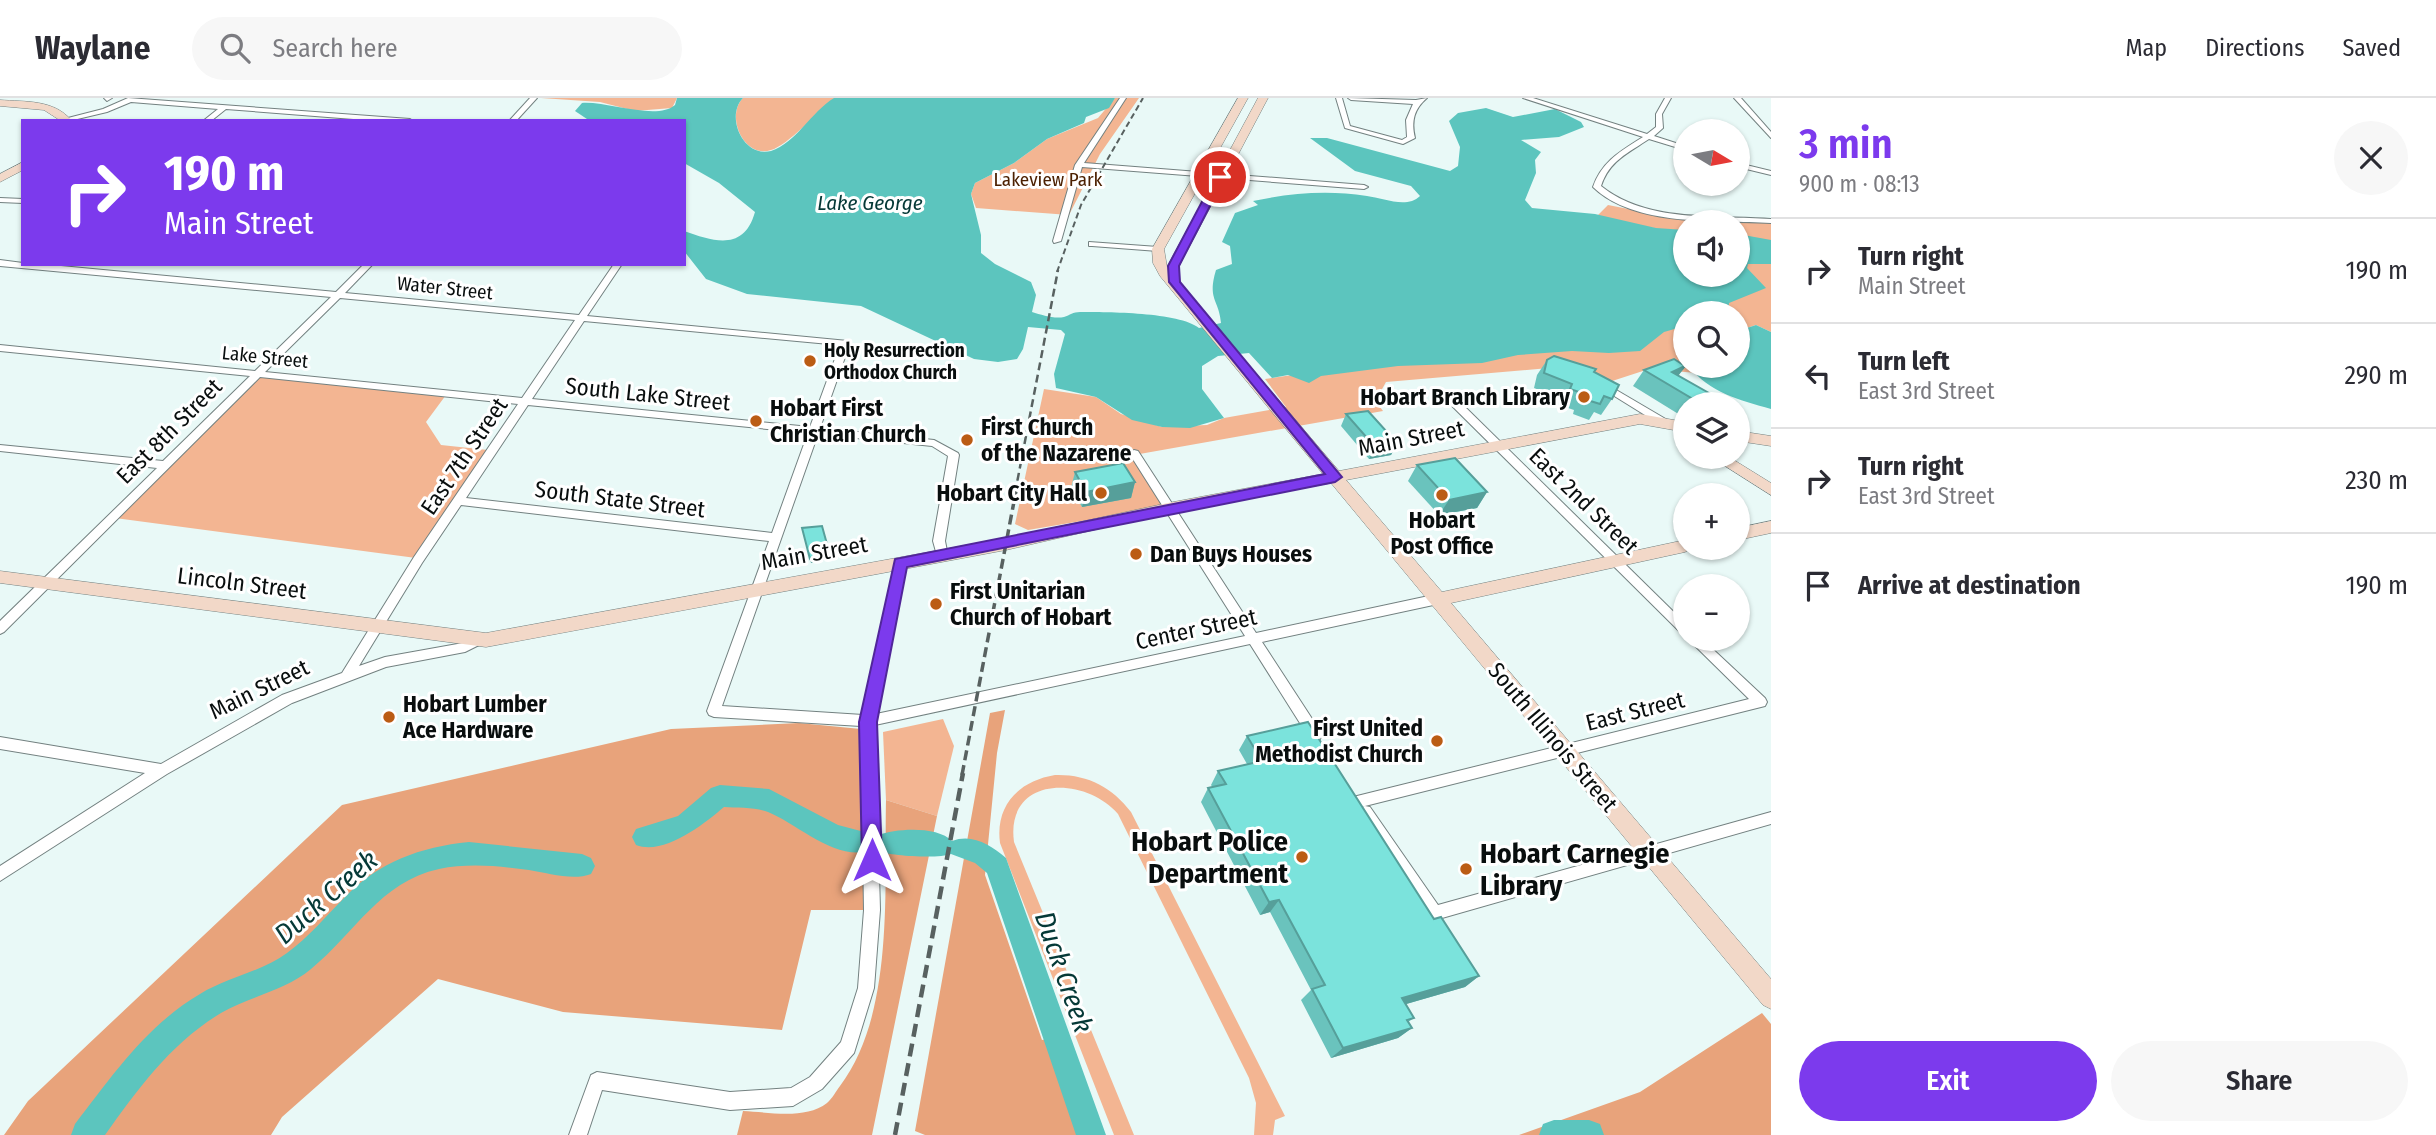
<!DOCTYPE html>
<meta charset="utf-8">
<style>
body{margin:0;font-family:"Fira Sans Condensed",sans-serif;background:#f7f7f7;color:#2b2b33;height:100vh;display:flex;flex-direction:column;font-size:26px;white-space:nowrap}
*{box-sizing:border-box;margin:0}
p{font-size:23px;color:#7c7c81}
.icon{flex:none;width:38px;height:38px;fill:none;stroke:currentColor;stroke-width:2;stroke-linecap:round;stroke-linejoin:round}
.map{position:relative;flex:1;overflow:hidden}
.details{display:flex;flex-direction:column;background:#fff;width:665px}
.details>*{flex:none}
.top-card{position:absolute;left:21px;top:21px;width:665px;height:147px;border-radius:0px;box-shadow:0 2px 5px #0004;background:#7c3aed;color:#fff;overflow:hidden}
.needle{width:46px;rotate:100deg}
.controls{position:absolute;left:1673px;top:21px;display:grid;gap:14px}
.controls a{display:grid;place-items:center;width:77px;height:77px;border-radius:50%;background:#fff;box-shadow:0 2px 5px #0004;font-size:35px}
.pin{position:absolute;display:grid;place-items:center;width:60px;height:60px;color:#fff;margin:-30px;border:4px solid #fff;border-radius:50%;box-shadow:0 2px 7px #0007}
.me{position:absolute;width:77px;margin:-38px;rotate:0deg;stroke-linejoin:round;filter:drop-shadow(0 0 5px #0008)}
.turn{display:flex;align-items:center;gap:24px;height:147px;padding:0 28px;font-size:32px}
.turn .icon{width:91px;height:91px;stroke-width:2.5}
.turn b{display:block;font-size:49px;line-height:60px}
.round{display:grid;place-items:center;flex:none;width:74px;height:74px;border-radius:37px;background:#f7f7f7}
.overview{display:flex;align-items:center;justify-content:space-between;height:119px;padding:0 28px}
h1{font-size:42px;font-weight:600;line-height:52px;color:#7c3aed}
.button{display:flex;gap:14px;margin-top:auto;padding:14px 28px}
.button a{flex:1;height:80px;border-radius:42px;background:#7c3aed;color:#fff;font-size:28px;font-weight:600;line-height:80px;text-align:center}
.button a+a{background:#f7f7f7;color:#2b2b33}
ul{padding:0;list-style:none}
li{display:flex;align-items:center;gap:21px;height:105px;padding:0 28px;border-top:2px solid #e1e1e2}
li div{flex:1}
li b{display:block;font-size:26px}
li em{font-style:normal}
header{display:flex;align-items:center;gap:42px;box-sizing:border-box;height:98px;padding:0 35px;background:#fff;border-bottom:2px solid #e1e1e2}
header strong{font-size:33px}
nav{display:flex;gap:38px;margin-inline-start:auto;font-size:24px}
.search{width:490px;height:63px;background:#f7f7f7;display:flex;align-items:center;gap:18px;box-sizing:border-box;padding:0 24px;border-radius:38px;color:#7c7c81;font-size:26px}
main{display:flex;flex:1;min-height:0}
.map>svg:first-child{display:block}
</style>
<header>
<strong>Waylane</strong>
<div class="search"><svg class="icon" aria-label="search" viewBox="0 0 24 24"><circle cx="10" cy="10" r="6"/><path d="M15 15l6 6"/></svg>Search here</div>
<nav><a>Map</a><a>Directions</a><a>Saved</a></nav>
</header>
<main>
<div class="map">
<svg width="1771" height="1037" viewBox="0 0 1771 1037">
<rect width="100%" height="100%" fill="#e9f9f7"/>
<g fill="#f3b592">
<polygon points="541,0 677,0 672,10 635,13 600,4"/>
<path d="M743 0H836C820 12 787 48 771 52 744 61 725 18 743 0Z"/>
<polygon points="1115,0 1139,0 1100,56 1069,117 976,110 971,96 975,85 1014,65 1047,41 1098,20"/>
<polygon points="1608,107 1659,117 1771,125 1771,234 1756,227 1738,233 1738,215 1712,215 1757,186 1738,165 1738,124 1685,124 1685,136 1596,119"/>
<polygon points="1685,220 1685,268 1697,275 1649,271 1603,286 1549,270 1386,284 1381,293 1394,307 1380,309 1383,313 1134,357 1165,409 1028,432 1015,426 1044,291 1096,299 1121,316 1162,329 1207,327 1224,320 1286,309 1265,281"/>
<polygon points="257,278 446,297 426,324 441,347 488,352 416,460 115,420"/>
<polygon points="943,621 954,648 937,718 886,702 883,634"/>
<path d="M1055 677C1087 676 1112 689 1131 714L1285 1018 1275 1022 1273 1037H1254L1256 1005 1249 980 1118 716C1084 677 1005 678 1014 744L1134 1037H1114L1000 745C995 707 1019 683 1055 677Z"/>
</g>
<g fill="#e8a37b">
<polygon points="1005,612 997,655 985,777 1042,942 1065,937 1100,1037 925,1037 915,1033 990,615"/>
<polygon points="799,625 861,631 872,812 811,812 782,932 563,914 438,881 282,1019 271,1037 4,1037 28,1003 342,707 671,631"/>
<path d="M886 702 937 718 872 1037H737L743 1013C769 1014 805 1022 827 1005 832 1001 836 993 840 988 895 915 884 789 886 702Z"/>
<polygon points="1762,915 1771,926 1771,1037 1519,1037 1640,994"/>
</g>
<g fill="#5cc5be">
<path d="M677 0H743C725 18 743 60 771 53 796 45 811 14 834 0H1115L1109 10 1086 19 1084 25 1047 41 1014 65 975 85 971 96 981 137V155L995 166 1031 184 1036 197 1032 214C1042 217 1054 221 1064 219 1070 217 1073 214 1080 214 1107 214 1179 214 1199 230L1221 225C1219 201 1207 202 1216 172L1232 166 1230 148 1222 144 1235 115 1258 107 1253 103C1292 95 1327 92 1367 98 1383 100 1407 111 1420 98L1411 88 1355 73 1310 40H1327L1450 73 1458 68 1460 49 1449 23 1458 15 1486 10 1513 19 1555 11 1581 24 1584 29 1559 39 1521 42 1541 54 1535 62 1536 75 1525 102 1532 110 1595 116 1656 130 1685 132V177H1738V136L1771 142V166H1748L1747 170 1766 190 1729 205 1728 213 1722 215H1685V228L1664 234 1640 253 1609 255 1572 253 1518 257 1482 265 1398 268 1321 278 1309 285 1288 277 1272 280 1249 255 1218 258 1202 268V291L1224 320 1190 330 1162 329 1132 322 1096 299 1056 290 1054 276 1065 236 1061 232 1028 229 1023 251 1017 261 998 264 974 261 861 208 747 196 706 181 684 153V133C715 144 744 153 755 114L719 85 684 65V23H590L575 13 582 5C607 3 657 23 675 7Z"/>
<path d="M1756 227 1771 234V311C1740 302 1709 295 1689 268H1738V233Z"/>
</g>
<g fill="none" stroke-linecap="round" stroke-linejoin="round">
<g fill="#5cc5be" fill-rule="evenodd">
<path d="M720 687 769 691 838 727 872 736 875 743 878 737C897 730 938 728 952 743 972 735 991 747 1006 760L1106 1037H1076L987 775 975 765 951 756C939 761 890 758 878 753L875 746 872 752C837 765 798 726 768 714 755 709 738 710 724 709 704 726 664 758 636 747L632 739 636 731 678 718 711 690Z"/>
<path d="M469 744 582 756 591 760 595 768 591 776C573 783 548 775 529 772 500 768 468 765 439 771 380 784 355 835 311 871 285 893 250 898 221 915 171 945 138 991 105 1037H71L75 1026C112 978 147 927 200 896 228 879 261 874 287 855 309 839 326 818 345 799 379 764 420 749 469 744Z"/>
<polygon points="1554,1022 1589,1022 1600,1026 1604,1037 1539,1037 1543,1026"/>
</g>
<g stroke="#738180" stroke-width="2">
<g id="street">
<polygon points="104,0 112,0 107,3"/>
<polygon points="128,0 410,21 413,23 379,23 226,11 211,23 203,23 218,11 131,4 107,14 69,23 64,21 103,11"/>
<polygon points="530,0 537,0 516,23 509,23"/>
<polygon points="1120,0 1126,0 1084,65 1364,87 1368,89 1364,91 1082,69 1061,143 1054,145 1053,143 1075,67"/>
<path d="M1336 0H1342L1350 28 1402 42 1407 39 1406 22 1413 6 1351 2 1348 0 1416 2 1427 0C1414 11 1411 23 1415 40L1403 46 1345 30Z"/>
<path d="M1523 0H1533L1647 36 1656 29V16L1665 0H1671L1662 16 1663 30 1654 38 1685 48V52L1649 41C1628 55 1609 63 1601 88 1647 125 1715 117 1771 121V125C1717 122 1634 129 1593 89 1602 63 1621 53 1643 39Z"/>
<polygon points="1734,0 1741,0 1771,34 1771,40"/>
<polygon points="1738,65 1771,73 1771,77 1738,69"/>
<polygon points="0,100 23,101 23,105 0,104"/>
<polygon points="1089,144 1158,149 1162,151 1158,153 1092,148 1089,148"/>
<path d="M0 162 23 165V166H40L336 194 364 166H373L345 195 579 217 614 166H622L587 218 848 243 850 245 820 330 934 342 958 355 959 357 945 443 948 458 942 462 938 461 933 443 948 358 932 348 818 336 722 608 863 617 895 465 901 461 907 465 876 616 1245 538 1129 355 1134 352 1138 353 1256 535 1438 496 1444 501 1438 506 1262 544 1320 633 1322 637 1320 641 1315 643 1310 641 1250 546 875 627 880 812 874 890 854 955 822 991 793 1008 730 1012 602 992 587 1037H569L591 977 597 974 730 994 791 990 810 979 841 944 858 890 864 812 861 628 714 619 709 617 707 613 769 443 461 407 422 465 359 568 385 559 463 545 477 538 481 540 483 543 481 546 465 554 386 569 292 605 167 676 0 783V768L145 675 0 651V639L161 666 282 597 342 575 414 459 518 306 260 279 4 534 0 536V523L157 370 0 353V347L163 363 250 278 0 253V247L255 273 331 199 0 168ZM340 200 575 222 522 300 265 274ZM584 223 840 247 810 329 532 301ZM528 307 808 335 772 435 466 400Z"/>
<polygon points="1606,286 1669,323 1670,325 1665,328 1661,327 1603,291 1601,289"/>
<polygon points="1454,301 1458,302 1685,525 1685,537 1681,535 1450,306 1449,304"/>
<polygon points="1688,541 1702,541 1765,600 1767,604 1765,608 1365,708 1370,709 1438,807 1771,714 1771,726 1435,822 1430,820 1360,719 1358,714 1360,709 1365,708 1358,709 1353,707 1351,703 1353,699 1749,601"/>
</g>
</g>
<g stroke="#738180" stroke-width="1">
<g id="secondary">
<polygon points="1238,0 1248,0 1164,151 1167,169 1258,0 1268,0 1179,168 1179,185 1339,373 1640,316 1685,324 1685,334 1640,326 1346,382 1442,494 1685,442 1685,450 1692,450 1685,454 1451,505 1771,881 1771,911 1763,907 1331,385 1168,415 1006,452 486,549 0,485 0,473 486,535 1006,440 1168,405 1323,376 1160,178 1153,165 1152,151"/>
<path d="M0 2C25 4 54 1 72 23H61L44 12 0 8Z"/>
<polygon points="23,64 23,72 0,84 0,76"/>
<polygon points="1738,333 1771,338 1771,348 1738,343"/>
<polygon points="1711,359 1729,359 1771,385 1771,397"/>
<polygon points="1771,423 1771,435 1738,442 1738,430"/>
</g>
</g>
<use href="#street" fill="#fff" fill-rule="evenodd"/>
<use href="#secondary" fill="#f2d8c8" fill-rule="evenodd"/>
<polyline stroke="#586160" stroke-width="2" stroke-dasharray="6 3.5" stroke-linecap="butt" points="1057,174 1081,107 1143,0"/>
<polyline stroke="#586160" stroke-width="2.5" stroke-dasharray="8 4.5" stroke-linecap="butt" points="1015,395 1058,172"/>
<polyline stroke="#586160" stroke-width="3.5" stroke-dasharray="10 5" stroke-linecap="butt" points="962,677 1016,393"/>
<polyline stroke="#586160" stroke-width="4.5" stroke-dasharray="13 7" stroke-linecap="butt" points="895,1037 963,675"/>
</g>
<g fill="#6ac3bd">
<polygon points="1547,262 1594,274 1612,301 1601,317 1594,314 1589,322 1573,316 1574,312 1559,307 1562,301 1534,290 1537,277"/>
<polygon points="1686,268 1678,277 1716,303 1714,306 1685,306 1685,317 1680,317 1633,288 1644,272"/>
<polygon points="1346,316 1397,345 1391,357 1369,361 1341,328"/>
<polygon points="1417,367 1487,394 1477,410 1439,417 1408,383"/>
<polygon points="1075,374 1135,384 1131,400 1082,409 1071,390"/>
<polygon points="1247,638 1434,821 1479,878 1465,889 1406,906 1414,920 1408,924 1412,930 1398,940 1331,960 1301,902 1311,892 1270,814 1260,817 1201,704 1208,690 1213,690 1211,687 1218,673 1247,666 1239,652"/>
</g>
<g fill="#569f9a">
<polygon points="1686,268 1674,283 1672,274"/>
<polygon points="1397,345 1391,357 1369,361 1375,349"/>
<polygon points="1135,384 1131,400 1082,409 1086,394"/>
<polygon points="1487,394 1477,410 1439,417 1449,402"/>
<polygon points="830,457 830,461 811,465 810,461"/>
<polygon points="1279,802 1270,814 1260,817 1269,804"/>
<polygon points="1479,878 1465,889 1389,911 1402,900"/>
<polygon points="1412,930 1398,940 1331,960 1343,950"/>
</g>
<g fill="#7be3dc" stroke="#569f9a" stroke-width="2">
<polygon points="1554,258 1596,271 1594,274 1619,287 1612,301 1604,298 1600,306 1584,301 1585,296 1570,291 1572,286 1544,275 1547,262"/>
<polygon points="1674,261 1685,268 1672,274 1716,299 1716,303 1693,301 1644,272"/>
<polygon points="1368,313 1397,345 1375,349 1346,316"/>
<polygon points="1455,360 1487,394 1449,402 1417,367"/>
<polygon points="1123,365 1135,384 1086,394 1075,374"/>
<polygon points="822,428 830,457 810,461 802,430"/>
<polygon points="1308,624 1434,821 1441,819 1479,878 1402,900 1414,920 1407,922 1412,930 1343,950 1312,891 1325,887 1279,802 1269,804 1208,690 1226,686 1218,673 1262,663 1247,638"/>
</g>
<polygon fill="#7c3aed" stroke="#51269a" stroke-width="2" points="1220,77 1225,79 1179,168 1180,184 1342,379 1335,384 907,469 877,624 882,762 879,769 872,771 865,769 862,762 859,624 895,461 1325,376 1169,184 1168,168 1215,79"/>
<g fill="#bb5c14" stroke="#fff" stroke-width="2.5">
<circle cx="810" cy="263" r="7"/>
<circle cx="1584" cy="299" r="7"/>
<circle cx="756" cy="323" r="7"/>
<circle cx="967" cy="342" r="7"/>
<circle cx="1101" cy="395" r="7"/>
<circle cx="1442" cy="397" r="7"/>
<circle cx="1136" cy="456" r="7"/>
<circle cx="936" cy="506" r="7"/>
<circle cx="389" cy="619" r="7"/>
<circle cx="1437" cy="643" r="7"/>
<circle cx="1302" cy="759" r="7"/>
<circle cx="1466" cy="771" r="7"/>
</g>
<g text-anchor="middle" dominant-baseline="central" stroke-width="6" stroke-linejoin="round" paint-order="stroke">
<g font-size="19" fill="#4c2102" stroke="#fff">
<text x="1048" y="81">Lakeview Park</text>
</g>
<g font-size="19" fill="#090e0e" stroke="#fff">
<text transform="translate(445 190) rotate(6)">Water Street</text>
<text transform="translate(265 259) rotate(6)">Lake Street</text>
</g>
<g font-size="19" font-weight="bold" fill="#090e0e" stroke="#fff" text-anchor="start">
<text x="824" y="252">Holy Resurrection<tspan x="824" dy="22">Orthodox Church</tspan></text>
</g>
<g font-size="21" font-style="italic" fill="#053937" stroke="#fff">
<text x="870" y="105">Lake George</text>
</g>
<g font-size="23" fill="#090e0e" stroke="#fff">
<text transform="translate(648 296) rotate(6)">South Lake Street</text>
<text transform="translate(169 333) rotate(-45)">East 8th Street</text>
<text transform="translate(1411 340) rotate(-11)">Main Street</text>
<text transform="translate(464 358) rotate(-56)">East 7th Street</text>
<text transform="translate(620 401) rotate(7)">South State Street</text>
<text transform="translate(1584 403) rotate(44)">East 2nd Street</text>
<text transform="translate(814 455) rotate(-10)">Main Street</text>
<text transform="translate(242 485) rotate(7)">Lincoln Street</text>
<text transform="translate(1196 531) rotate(-12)">Center Street</text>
<text transform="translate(259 591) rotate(-26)">Main Street</text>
<text transform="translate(1635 613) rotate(-14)">East Street</text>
<text transform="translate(1553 639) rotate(50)">South Illinois Street</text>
</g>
<g font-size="23" font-weight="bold" fill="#090e0e" stroke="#fff" text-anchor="start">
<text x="1570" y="299" text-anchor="end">Hobart Branch Library</text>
<text x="770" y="310">Hobart First<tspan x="770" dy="26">Christian Church</tspan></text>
<text x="981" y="329">First Church<tspan x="981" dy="26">of the Nazarene</tspan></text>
<text x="1087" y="395" text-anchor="end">Hobart City Hall</text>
<text x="1442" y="422" text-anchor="middle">Hobart<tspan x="1442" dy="26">Post Office</tspan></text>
<text x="1150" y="456">Dan Buys Houses</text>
<text x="950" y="493">First Unitarian<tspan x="950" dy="26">Church of Hobart</tspan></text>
<text x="403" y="606">Hobart Lumber<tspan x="403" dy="26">Ace Hardware</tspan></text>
<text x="1423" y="630" text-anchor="end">First United<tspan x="1423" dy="26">Methodist Church</tspan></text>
</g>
<g font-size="28" font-weight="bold" fill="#090e0e" stroke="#fff" text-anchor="end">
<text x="1288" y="743">Hobart Police<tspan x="1288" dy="32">Department</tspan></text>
<text x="1480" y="755" text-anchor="start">Hobart Carnegie<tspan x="1480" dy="32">Library</tspan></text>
</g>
<g font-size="28" font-style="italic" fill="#053937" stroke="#fff">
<text transform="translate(326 799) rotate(-41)">Duck Creek</text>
<text transform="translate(1064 874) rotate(71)">Duck Creek</text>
</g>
</g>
</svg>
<div class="controls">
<a><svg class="needle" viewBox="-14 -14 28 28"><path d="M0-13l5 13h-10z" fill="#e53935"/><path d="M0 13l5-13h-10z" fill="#7c7c81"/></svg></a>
<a><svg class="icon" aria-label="sound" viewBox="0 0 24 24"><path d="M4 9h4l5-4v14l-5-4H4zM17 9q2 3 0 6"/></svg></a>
<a><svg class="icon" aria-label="search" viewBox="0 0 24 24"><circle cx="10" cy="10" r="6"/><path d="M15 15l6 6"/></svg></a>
<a><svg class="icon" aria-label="layers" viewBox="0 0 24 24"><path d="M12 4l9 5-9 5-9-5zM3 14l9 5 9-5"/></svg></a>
<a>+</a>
<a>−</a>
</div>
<div class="pin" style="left:1220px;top:79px;background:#d93025"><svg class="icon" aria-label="arrive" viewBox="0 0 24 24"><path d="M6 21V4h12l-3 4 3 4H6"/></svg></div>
<svg class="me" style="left:872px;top:762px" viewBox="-20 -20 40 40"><path d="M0-17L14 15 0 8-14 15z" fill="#7c3aed" stroke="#fff" stroke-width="4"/></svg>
<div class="top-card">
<div class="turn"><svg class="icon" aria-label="right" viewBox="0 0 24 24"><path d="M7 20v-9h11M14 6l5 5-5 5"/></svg><div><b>190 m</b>Main Street</div></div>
</div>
</div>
<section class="details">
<div class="overview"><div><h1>3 min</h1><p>900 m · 08:13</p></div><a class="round"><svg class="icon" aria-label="close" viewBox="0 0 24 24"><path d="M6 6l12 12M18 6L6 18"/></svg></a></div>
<ul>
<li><svg class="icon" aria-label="right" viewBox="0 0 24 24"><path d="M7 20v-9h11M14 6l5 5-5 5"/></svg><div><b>Turn right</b><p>Main Street</p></div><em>190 m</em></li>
<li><svg class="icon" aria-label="left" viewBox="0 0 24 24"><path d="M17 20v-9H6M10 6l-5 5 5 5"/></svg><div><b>Turn left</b><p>East 3rd Street</p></div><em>290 m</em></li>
<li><svg class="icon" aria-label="right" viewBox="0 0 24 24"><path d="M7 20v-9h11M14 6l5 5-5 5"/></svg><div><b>Turn right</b><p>East 3rd Street</p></div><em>230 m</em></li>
<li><svg class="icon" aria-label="arrive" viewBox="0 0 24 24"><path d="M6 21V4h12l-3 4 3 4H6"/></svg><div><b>Arrive at destination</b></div><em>190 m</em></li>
</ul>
<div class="button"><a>Exit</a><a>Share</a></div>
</section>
</main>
